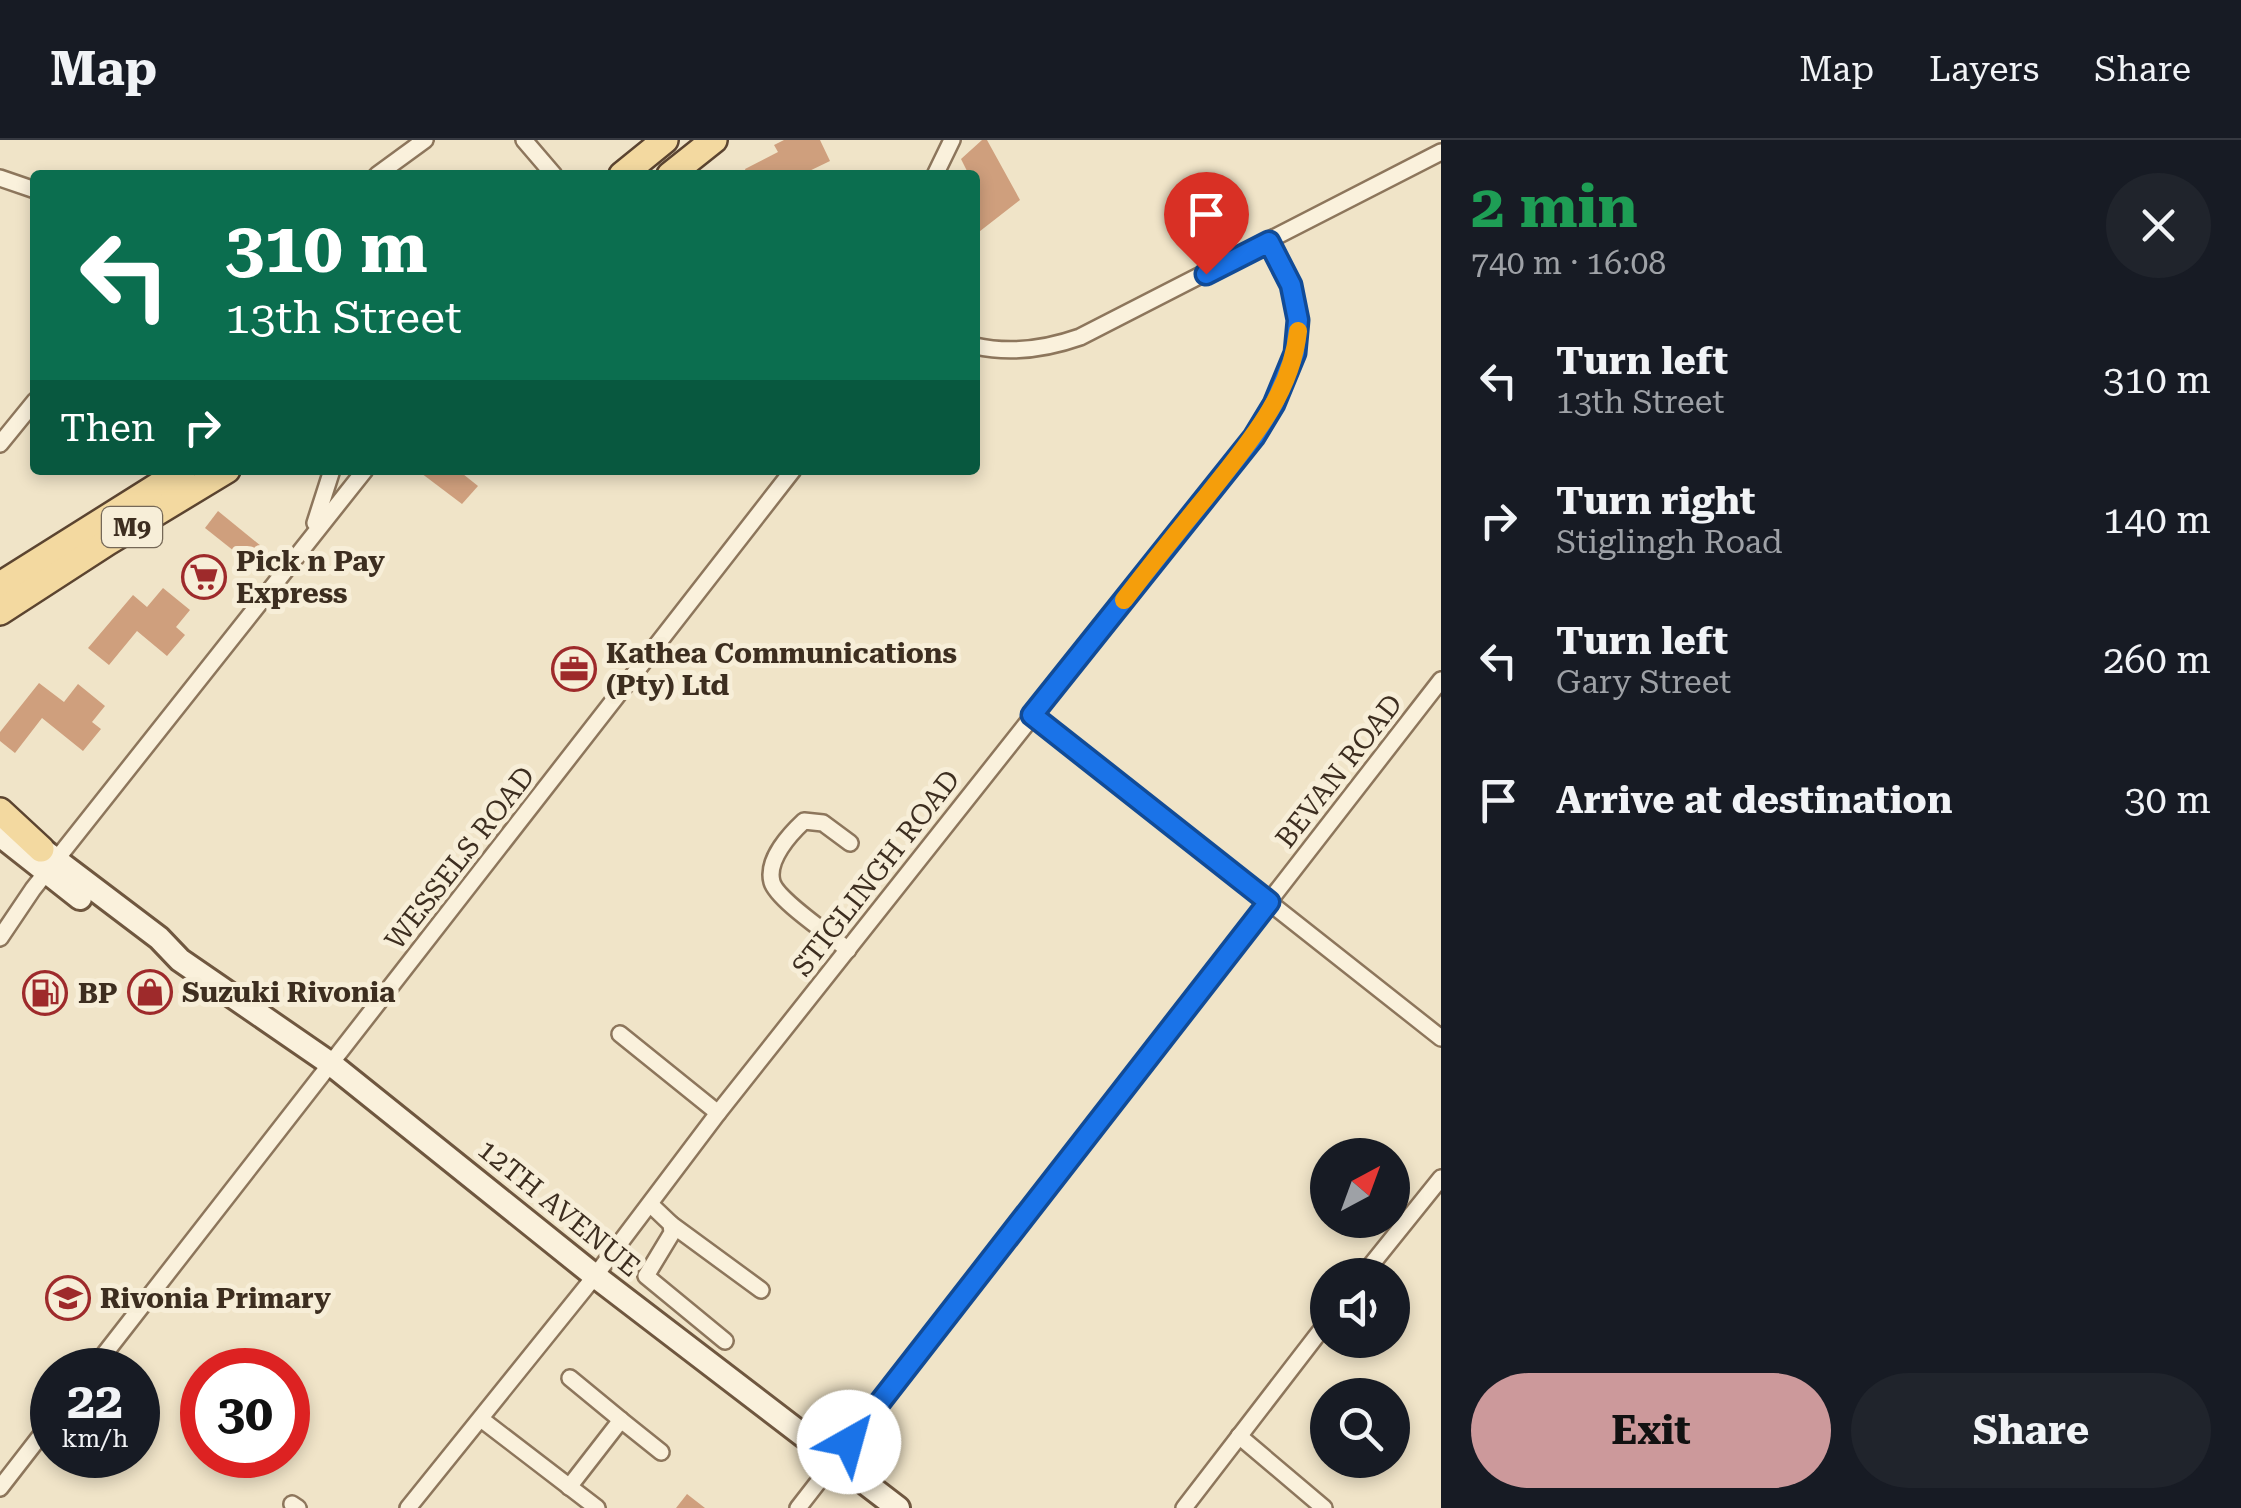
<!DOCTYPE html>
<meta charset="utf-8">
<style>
body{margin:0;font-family:"Roboto Serif",serif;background:#20242c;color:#f1f3f6;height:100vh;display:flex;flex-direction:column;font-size:38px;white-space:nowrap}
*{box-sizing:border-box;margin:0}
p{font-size:32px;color:#9ea1a6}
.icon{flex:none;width:55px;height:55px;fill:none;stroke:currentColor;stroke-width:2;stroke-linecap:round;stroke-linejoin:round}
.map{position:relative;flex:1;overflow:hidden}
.side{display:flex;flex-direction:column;background:#171b24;width:800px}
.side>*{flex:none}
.banner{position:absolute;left:30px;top:30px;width:950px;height:305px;border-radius:10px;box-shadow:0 5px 15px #0003;background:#0b6e4f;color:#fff;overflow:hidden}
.needle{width:65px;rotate:41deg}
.buttons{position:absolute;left:1310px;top:998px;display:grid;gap:20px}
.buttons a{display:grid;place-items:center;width:100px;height:100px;border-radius:50%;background:#171b24;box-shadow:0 5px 15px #0003;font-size:50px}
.speed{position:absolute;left:30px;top:1208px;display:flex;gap:20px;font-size:50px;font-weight:700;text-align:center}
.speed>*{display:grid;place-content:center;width:130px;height:130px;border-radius:50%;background:#171b24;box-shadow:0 5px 15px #0003;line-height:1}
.speed small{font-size:25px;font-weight:400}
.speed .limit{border:15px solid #d22;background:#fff;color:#111}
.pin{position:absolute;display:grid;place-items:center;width:85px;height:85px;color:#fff;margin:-102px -42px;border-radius:50% 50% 50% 0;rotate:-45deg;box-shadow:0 0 10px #0007}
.pin .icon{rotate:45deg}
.me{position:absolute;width:110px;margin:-55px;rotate:38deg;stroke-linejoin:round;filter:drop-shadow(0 0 8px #0008)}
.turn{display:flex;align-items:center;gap:35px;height:210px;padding:0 30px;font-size:45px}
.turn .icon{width:130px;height:130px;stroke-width:2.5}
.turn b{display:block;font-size:70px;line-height:85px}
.then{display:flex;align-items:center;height:95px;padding:0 30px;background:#0003;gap:20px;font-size:38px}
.round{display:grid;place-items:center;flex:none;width:105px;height:105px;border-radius:52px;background:#20242c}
.head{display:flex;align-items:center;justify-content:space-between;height:170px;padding:0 30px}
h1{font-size:60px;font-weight:700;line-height:75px;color:#1e9e55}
.cta{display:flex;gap:20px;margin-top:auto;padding:20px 30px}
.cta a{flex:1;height:115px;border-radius:60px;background:#cc999b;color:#111;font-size:40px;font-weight:700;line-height:115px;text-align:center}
.cta a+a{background:#20242c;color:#f1f3f6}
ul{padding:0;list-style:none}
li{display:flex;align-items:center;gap:30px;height:140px;padding:0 30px}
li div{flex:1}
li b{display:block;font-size:38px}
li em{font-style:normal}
header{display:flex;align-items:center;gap:60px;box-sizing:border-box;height:140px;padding:0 50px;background:#171b24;border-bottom:2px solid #363941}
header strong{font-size:48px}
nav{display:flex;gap:55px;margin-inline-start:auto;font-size:35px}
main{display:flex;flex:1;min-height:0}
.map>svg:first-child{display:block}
</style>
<header>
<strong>Map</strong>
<nav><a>Map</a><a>Layers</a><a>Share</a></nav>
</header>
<main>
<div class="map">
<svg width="1441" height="1368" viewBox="0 0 1441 1368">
<rect width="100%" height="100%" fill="#f0e4c8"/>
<g fill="#cf9f7d">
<polygon points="784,0 820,0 830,21 801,35 747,35 745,29 778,12 774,5"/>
<polygon points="982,0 987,0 1020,60 975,95 975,35 969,35 961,19"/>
<polygon points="417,330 458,330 478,346 462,364"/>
<polygon points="218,371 272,415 259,431 205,388"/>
<polygon points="163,448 190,470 176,487 185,495 167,516 137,491 109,525 88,508 133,455 147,467"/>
<polygon points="39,543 64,562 78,544 105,566 92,582 101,589 83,611 42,578 15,613 0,601 0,592"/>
<polygon points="687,1354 705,1368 676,1368"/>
</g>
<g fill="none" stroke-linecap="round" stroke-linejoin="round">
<g stroke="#8d765c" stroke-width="20">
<g id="street">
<polyline points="524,0 554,35"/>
<polyline points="377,35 425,0"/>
<polyline points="935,35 952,0"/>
<polyline points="0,38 35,50"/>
<path d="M975 206C1011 214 1046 209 1080 197L1441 12"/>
<polyline points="0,304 35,261"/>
<polyline points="315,383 332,330"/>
<polyline points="1032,575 1441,898"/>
<polyline points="0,798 33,749 365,330"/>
<path d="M848 810C832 796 777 760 772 742 766 720 790 694 804 681L823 683 850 703"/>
<polyline points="620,894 718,973"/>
<polyline points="650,1064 671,1084 672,1093 646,1136 725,1201"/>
<polyline points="671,1084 761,1150"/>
<polyline points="1363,1135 1441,1038"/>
<polyline points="92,1230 793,330"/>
<polyline points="570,1238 621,1280"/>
<polyline points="481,1279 597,1368"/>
<polyline points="1239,1296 1324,1368"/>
<polyline points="569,1347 621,1280 661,1312"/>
<polyline points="0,1348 52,1281"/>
<polyline points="292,1364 298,1368"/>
<path d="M408 1368 595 1136 718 973 1254 297C1280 258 1308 207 1295 159 1290 139 1278 121 1269 103"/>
<polyline points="798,1368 1441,540"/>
<polyline points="1184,1368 1328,1181"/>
</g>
</g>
<g stroke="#6f573f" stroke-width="28">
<g id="secondary">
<polyline points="0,695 80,758"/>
<polyline points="27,698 159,798 180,820 331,924 595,1136 898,1368"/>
</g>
</g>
<g stroke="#5b4430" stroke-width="30">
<g id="primary">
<polyline points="622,35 665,0"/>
<polyline points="670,35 714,0"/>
<polyline points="0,445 183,330"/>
<polyline points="0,472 108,402 227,330"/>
<polyline points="0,671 41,709"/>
</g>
</g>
<use href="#street" stroke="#faf1dc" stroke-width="15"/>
<use href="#secondary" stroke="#faf1dc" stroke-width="22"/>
<use href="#primary" stroke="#f3d9a0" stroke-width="25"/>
</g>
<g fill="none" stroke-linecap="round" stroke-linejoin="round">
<g stroke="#114b97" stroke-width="25">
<polyline id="route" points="849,1302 1269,762 1032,575 1254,297 1274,264 1295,213 1298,180 1291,145 1269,102 1206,134"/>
</g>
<use href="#route" stroke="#1a73e8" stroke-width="18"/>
<path stroke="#f59e0b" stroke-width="18" d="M1124 460C1151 425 1178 391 1206 357 1245 307 1291 257 1298 191"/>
</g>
<defs>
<g id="supermarket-ring" transform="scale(2.25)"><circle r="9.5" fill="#f7eed8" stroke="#9e2a2b" stroke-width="1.5"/><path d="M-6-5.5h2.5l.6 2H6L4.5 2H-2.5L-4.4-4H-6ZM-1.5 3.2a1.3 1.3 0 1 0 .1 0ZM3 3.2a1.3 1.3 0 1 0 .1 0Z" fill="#9e2a2b"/></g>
<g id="office-ring" transform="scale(2.25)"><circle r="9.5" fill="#f7eed8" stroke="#9e2a2b" stroke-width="1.5"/><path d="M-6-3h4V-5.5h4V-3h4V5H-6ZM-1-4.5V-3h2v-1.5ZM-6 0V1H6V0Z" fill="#9e2a2b"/></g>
<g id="shop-ring" transform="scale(2.25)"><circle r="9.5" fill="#f7eed8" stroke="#9e2a2b" stroke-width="1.5"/><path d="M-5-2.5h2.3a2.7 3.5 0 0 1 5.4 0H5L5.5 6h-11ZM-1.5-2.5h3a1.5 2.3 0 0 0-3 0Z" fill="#9e2a2b"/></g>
<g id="fuel-ring" transform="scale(2.25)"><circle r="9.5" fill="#f7eed8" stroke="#9e2a2b" stroke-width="1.5"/><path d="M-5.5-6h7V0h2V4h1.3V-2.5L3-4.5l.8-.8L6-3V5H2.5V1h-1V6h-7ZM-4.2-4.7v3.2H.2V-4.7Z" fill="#9e2a2b"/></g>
<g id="school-ring" transform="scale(2.25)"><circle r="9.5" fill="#f7eed8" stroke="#9e2a2b" stroke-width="1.5"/><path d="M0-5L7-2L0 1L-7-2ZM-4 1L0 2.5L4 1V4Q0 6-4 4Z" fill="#9e2a2b"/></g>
</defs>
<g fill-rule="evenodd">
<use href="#supermarket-ring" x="204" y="437"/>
<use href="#office-ring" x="574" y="529"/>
<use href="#shop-ring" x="150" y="852"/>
<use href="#fuel-ring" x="45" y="853"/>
<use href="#school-ring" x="68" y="1158"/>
</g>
<g text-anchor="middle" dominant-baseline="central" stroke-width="10" stroke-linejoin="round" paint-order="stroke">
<rect fill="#f7eed8" stroke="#756857" stroke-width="2.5" x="102" y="367" width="60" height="40" rx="8"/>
<g font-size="25" font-weight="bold" fill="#3d2e20">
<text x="132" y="387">M9</text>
</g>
<g font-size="28" font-weight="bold" fill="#3d2e20" stroke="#f7eed8" text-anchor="start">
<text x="236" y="421">Pick n Pay<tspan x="236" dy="32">Express</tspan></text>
<text x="606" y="513">Kathea Communications<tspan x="606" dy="32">(Pty) Ltd</tspan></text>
<text x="182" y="852">Suzuki Rivonia</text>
<text x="78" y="853">BP</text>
<text x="100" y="1158">Rivonia Primary</text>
</g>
<g font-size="28" fill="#3d2e20" stroke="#f7eed8">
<text transform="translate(1339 631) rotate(-52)">BEVAN ROAD</text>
<text transform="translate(460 718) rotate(-52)">WESSELS ROAD</text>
<text transform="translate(876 733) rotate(-52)">STIGLINGH ROAD</text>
<text transform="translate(559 1068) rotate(39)">12TH AVENUE</text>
</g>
</g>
</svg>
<div class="buttons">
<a><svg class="needle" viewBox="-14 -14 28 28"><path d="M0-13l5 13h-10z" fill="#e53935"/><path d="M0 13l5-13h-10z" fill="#9ea1a6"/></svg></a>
<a><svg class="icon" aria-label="sound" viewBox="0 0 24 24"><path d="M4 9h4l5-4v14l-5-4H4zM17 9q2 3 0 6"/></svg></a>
<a><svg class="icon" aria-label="search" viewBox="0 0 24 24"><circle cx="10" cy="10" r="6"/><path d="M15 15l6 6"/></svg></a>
</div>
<div class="speed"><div>22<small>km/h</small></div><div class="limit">30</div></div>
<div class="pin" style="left:1206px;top:134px;background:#d93025"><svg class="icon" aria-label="arrive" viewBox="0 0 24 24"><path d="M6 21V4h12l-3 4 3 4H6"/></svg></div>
<svg class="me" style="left:849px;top:1302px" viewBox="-20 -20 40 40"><circle r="19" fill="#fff"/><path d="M0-13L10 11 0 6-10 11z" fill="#1a73e8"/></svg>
<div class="banner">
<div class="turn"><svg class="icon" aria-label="left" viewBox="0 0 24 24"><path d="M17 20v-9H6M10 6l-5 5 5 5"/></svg><div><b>310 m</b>13th Street</div></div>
<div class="then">Then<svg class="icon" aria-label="right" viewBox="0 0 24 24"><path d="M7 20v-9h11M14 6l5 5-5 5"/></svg></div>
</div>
</div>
<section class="side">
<div class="head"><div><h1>2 min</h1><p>740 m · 16:08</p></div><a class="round"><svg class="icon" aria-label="close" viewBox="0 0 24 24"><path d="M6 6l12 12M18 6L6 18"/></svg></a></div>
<ul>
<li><svg class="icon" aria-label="left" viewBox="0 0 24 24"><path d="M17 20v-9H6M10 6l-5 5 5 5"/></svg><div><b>Turn left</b><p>13th Street</p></div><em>310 m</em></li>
<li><svg class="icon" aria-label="right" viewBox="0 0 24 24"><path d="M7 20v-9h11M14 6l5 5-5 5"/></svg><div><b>Turn right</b><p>Stiglingh Road</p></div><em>140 m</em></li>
<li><svg class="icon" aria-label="left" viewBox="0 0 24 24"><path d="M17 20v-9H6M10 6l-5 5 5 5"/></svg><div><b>Turn left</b><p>Gary Street</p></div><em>260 m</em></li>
<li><svg class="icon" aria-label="arrive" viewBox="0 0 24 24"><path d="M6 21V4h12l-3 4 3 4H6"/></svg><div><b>Arrive at destination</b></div><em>30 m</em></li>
</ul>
<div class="cta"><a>Exit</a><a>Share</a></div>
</section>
</main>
